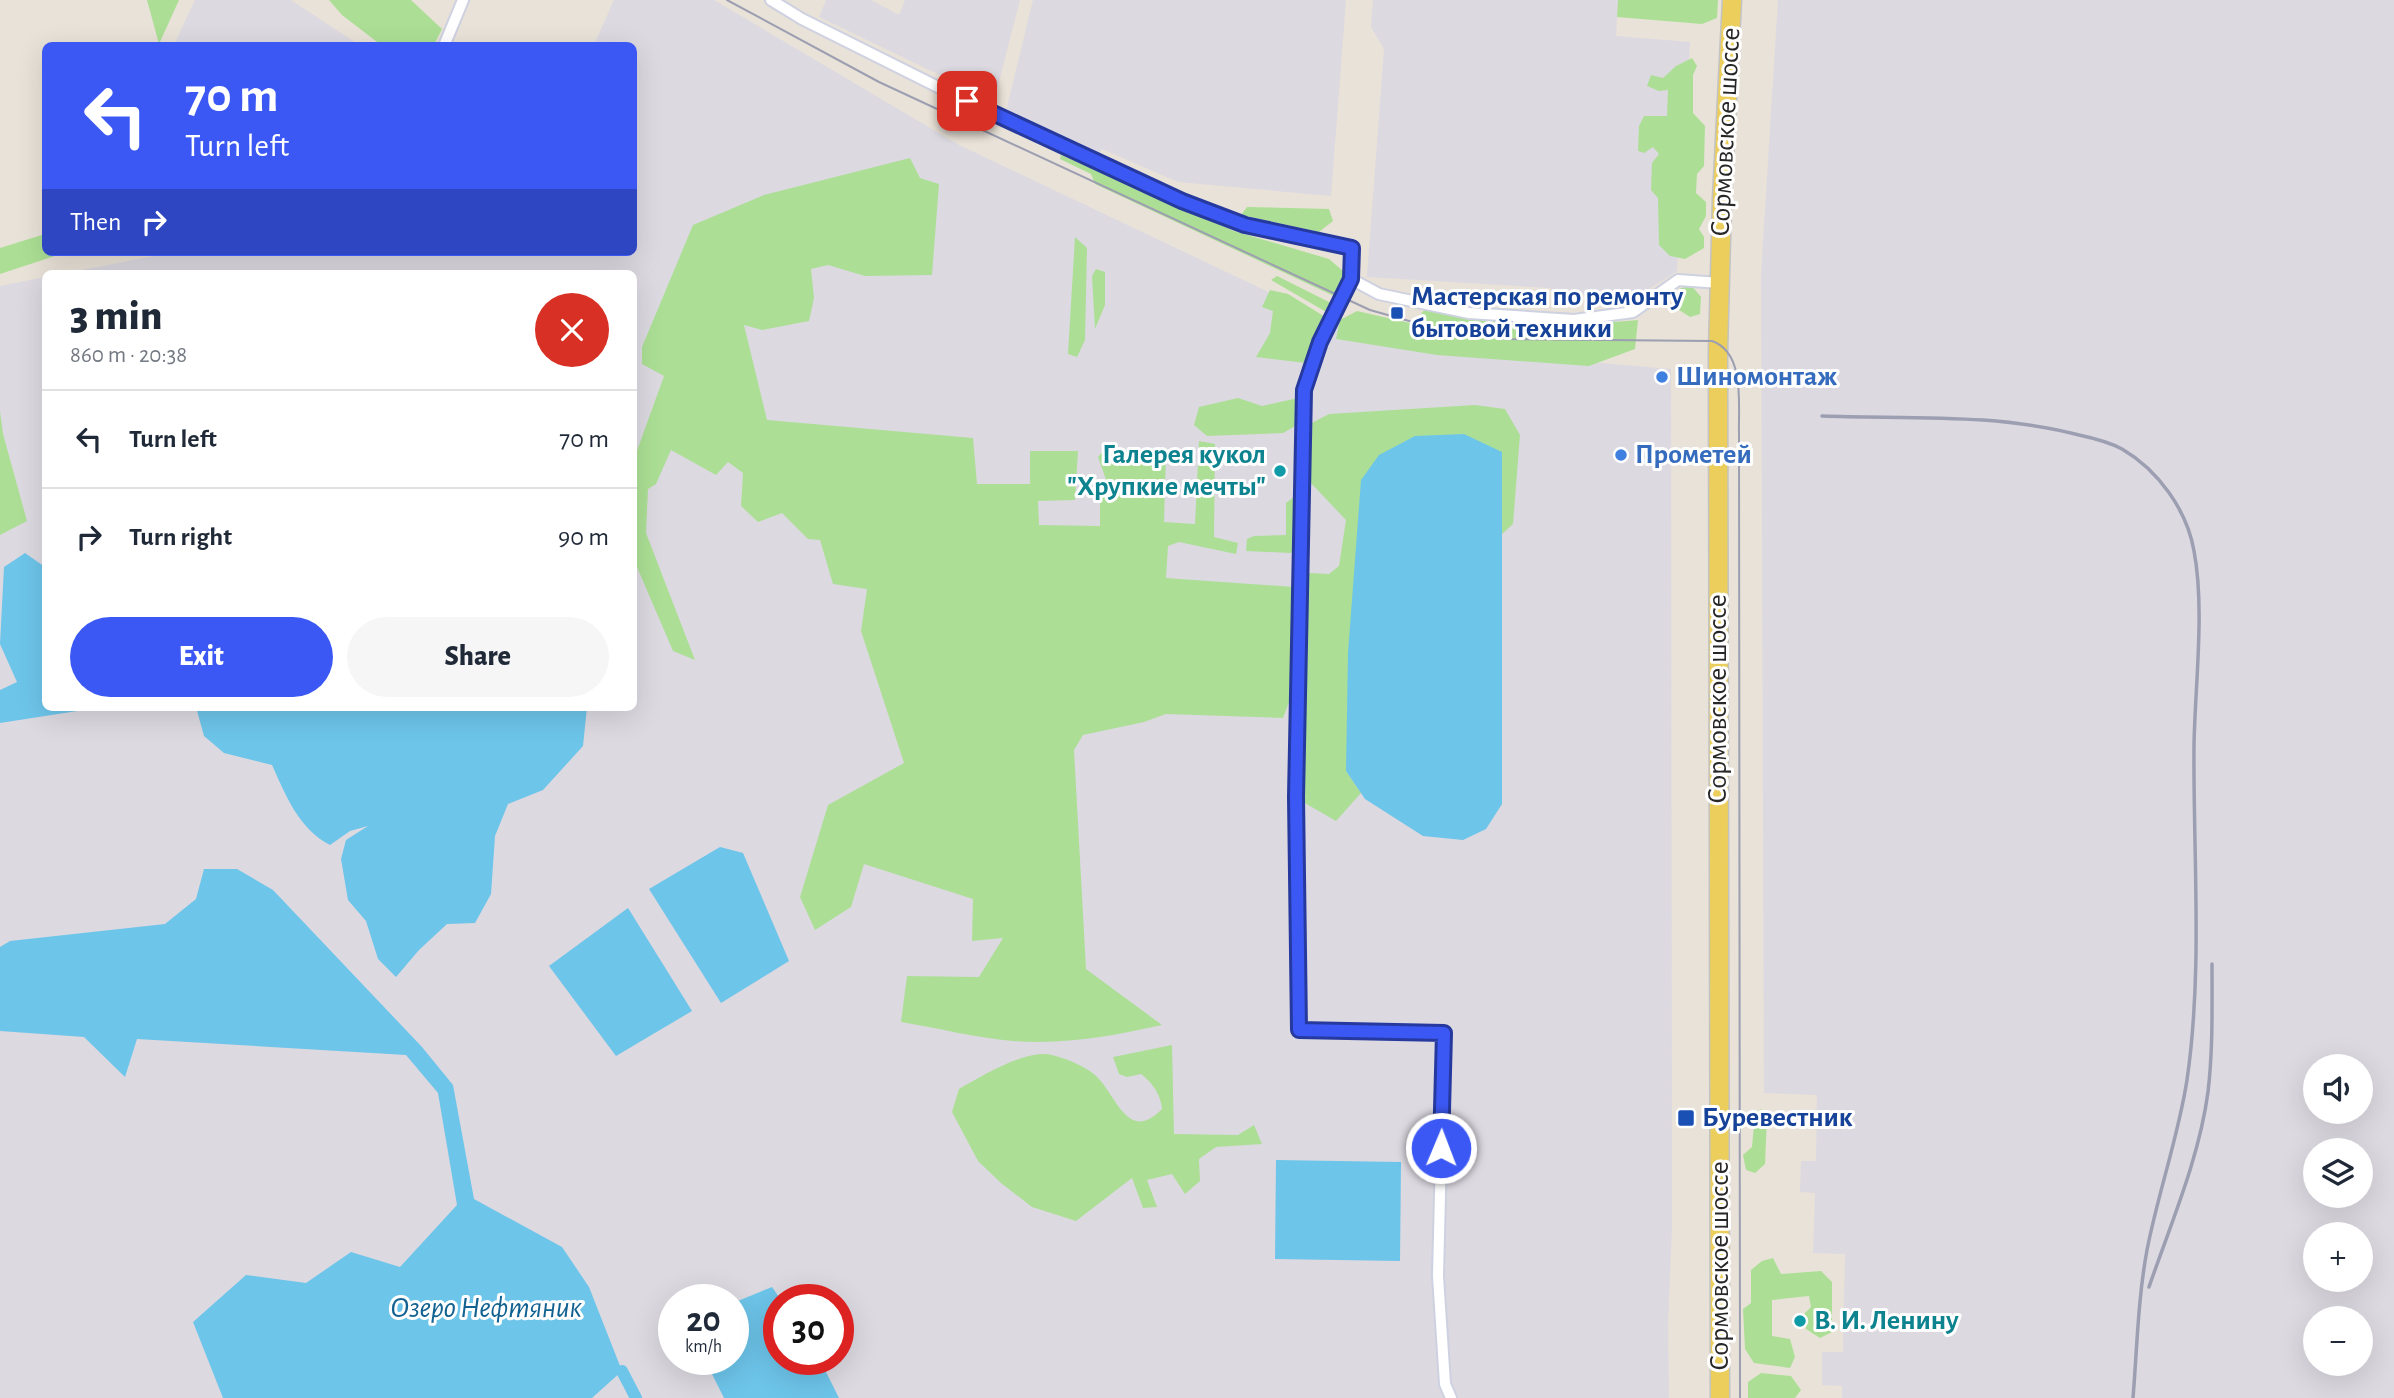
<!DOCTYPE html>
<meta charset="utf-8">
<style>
body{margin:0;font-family:"Alegreya Sans",sans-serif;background:#f6f6f7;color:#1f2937;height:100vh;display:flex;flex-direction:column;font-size:26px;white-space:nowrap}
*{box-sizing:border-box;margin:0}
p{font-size:23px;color:#747a83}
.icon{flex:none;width:38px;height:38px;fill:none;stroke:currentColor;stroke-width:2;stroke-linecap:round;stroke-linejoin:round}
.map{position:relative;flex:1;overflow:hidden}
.side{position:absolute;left:42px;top:270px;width:595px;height:441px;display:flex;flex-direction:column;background:#fff;border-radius:10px;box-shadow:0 7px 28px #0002}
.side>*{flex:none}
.hud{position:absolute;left:42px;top:42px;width:595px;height:214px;border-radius:10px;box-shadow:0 7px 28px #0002;background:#3b58f4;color:#fff;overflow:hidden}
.tools{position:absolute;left:2303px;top:1054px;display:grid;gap:14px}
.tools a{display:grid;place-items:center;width:70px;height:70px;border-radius:50%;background:#fff;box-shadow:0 7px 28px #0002;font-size:35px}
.speed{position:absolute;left:658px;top:1284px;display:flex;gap:14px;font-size:35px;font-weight:700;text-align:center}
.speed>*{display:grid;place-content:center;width:91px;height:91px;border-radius:50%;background:#fff;box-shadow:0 7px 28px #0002;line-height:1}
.speed small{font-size:18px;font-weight:400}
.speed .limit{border:10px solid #d22;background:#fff;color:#111}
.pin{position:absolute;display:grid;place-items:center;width:60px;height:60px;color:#fff;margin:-30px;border-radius:14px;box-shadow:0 4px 10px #0006}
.me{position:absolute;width:77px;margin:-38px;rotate:1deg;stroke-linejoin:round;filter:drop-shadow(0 0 5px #0008)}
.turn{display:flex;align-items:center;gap:24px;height:147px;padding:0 28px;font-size:32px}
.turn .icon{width:91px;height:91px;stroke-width:2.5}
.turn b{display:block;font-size:49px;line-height:60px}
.then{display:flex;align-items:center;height:66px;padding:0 28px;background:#0003;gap:14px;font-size:26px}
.round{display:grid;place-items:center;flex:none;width:74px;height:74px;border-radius:37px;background:#f6f6f7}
.summary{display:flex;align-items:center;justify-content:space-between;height:119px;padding:0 28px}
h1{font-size:42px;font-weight:800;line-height:52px}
.button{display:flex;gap:14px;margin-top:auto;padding:14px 28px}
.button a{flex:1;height:80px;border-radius:42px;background:#3b58f4;color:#fff;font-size:28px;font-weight:800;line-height:80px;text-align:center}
.button a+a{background:#f6f6f7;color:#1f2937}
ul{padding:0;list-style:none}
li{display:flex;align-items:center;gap:21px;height:98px;padding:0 28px;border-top:2px solid #e0e1e3}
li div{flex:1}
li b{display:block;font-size:26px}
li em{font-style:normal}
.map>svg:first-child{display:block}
</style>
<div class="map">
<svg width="2394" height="1398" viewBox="0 0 2394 1398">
<rect width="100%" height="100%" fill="#e9e2d8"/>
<g fill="#dcd9e1" fill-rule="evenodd">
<polygon points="195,0 291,0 359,45 174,45"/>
<path d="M614 0H714L959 145 1378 344 1671 369 1672 1228 1668 1324 1669 1398H0V286L45 277 46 707H634V273H66L175 252H634V46L594 45ZM674 1300H733V1360H674ZM779 1300H838V1360H779Z"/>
<polygon points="826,0 871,0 899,15 905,0 1020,0 994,101 819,17"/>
<polygon points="1033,0 1346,0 1331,196 1178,182 1102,149 1098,155 1006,111"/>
<polygon points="1373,0 1618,0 1616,36 1690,42 1677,271 1635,298 1551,292 1551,288 1367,277 1384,49 1371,27"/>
<path d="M1778 0H2394V1398H1842V1386L1822 1385V1352H1843L1845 1254 1813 1253 1815 1193 1800 1192 1801 1161H1816L1817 1095 1764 1093 1761 274ZM2315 1066H2361V1111H2315ZM2315 1150H2361V1195H2315ZM2315 1234H2361V1279H2315ZM2315 1318H2361V1363H2315Z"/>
</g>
<g fill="#acdf95">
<polygon points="147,0 179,0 159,44"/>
<polygon points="329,0 411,0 442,29 434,45 381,45 342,15"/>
<polygon points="1618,0 1718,0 1717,18 1702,24 1617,17"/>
<polygon points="1692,58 1697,66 1693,75 1693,113 1705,126 1704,166 1697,174 1696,193 1706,202 1706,216 1699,229 1704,237 1704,248 1685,259 1670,256 1659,245 1658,198 1651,190 1652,163 1659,154 1653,147 1644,153 1638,151 1639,126 1644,116 1667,116 1668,90 1659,91 1647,86 1651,75 1663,78 1676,66"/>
<polygon points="1061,155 1234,231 1329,259 1343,271 1345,281 1334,296 1095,184 1091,174 1060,159"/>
<path d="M910 158 920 178 939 184 932 275 865 276 828 265 811 269 814 298 809 321 762 330 744 325 767 420 973 438 977 484H1030V451H1078L1075 500 1038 501 1039 525 1100 526V498L1108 485 1098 457 1105 449 1166 453 1164 522 1195 524 1199 441 1215 444 1214 537 1238 543 1236 554 1179 542 1168 546 1166 578 1295 587 1292 694 1283 718 1166 714 1144 722 1083 735 1074 750 1086 969 1162 1025C1112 1036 1064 1045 1013 1041 976 1038 938 1028 901 1022L907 976 979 977 1003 938 972 941 973 899 864 864 851 907 815 930 800 897 828 805 904 763 861 631 867 589 833 584 820 540 808 539 782 513 758 522 741 506 743 473 728 462 716 475 671 450 656 484 648 489 646 533 695 660 673 651 634 560V459L664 376 642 364V347L693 225 764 195Z"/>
<polygon points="1247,207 1329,209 1333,221 1319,232 1241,215"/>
<polygon points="45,234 46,252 67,252 0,274 0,248"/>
<polygon points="1075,237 1087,248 1085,340 1077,357 1068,354"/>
<polygon points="1096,269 1105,272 1105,305 1095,329 1092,276"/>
<polygon points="1277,276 1331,303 1328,313 1271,280"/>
<polygon points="1691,285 1701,297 1700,314 1690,317 1676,308 1679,289"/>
<polygon points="1270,290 1288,294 1327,318 1306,363 1256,357 1270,333 1273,311 1262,307"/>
<path d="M1424 310C1496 318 1566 328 1638 320L1635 349 1589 366 1437 355 1336 339 1340 320 1357 311 1414 324Z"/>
<polygon points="1238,398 1262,406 1298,398 1299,424 1283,433 1207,436 1194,425 1199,407"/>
<polygon points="1475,405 1505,409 1520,435 1513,524 1502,534 1502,452 1346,771 1361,793 1336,821 1303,802 1306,577 1310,573 1329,574 1339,566 1346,520 1310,482 1310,424 1329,414"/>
<polygon points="0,411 3,434 27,521 0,535"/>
<polygon points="1295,496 1297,545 1291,553 1246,551 1247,539 1254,536 1286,535 1286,503"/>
<path d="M1172 1045 1174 1134 1238 1135 1254 1125 1262 1144 1216 1147 1199 1159 1200 1181 1185 1194 1172 1174 1147 1180 1157 1207 1143 1208 1132 1178 1076 1221 1032 1207 1001 1183 978 1161 952 1112 959 1089C980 1077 1020 1053 1045 1054 1059 1055 1085 1066 1095 1075 1116 1093 1127 1145 1162 1109 1161 1095 1152 1082 1141 1074L1127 1077 1119 1074 1113 1057Z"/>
<polygon points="1761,1109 1767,1116 1765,1164 1755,1173 1746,1170 1743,1155 1752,1147 1755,1113"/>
<polygon points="1773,1258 1781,1274 1821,1271 1832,1282 1832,1332 1820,1338 1806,1329 1804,1314 1811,1307 1809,1296 1772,1300 1772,1336 1790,1339 1795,1357 1790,1368 1754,1363 1745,1349 1743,1309 1751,1303 1751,1270 1762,1261"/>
<polygon points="1761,1373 1791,1376 1801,1390 1795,1398 1748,1398 1748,1382"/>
</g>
<g fill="#6dc5ea">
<polygon points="1464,434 1502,452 1502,804 1486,829 1463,840 1423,836 1365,799 1346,771 1348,653 1361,480 1379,455 1415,436"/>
<polygon points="25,553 45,567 46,707 103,707 0,723 0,690 17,682 0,644 4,567"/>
<path d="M196 707H587L583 746 543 790 508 804 495 836 491 894 475 923 447 924 419 950 396 977 378 959 366 921 348 900 341 859 346 840 368 826 350 831 330 845C299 829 286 796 272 765L224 753 204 736Z"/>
<polygon points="720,847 743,853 789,961 721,1003 649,889"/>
<polygon points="204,869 237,869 273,890 422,1047 453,1085 474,1199 562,1247 589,1287 622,1371 592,1398 223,1398 193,1322 246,1275 306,1283 351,1252 400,1267 457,1205 438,1093 406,1055 137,1039 125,1077 84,1037 0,1031 0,947 10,941 165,924 196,899"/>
<polygon points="628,908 692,1011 616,1056 549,966"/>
<polygon points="1276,1160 1401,1162 1400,1261 1275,1259"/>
<polygon points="772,1287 781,1300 779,1300 779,1360 820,1360 839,1398 724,1398 709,1368 709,1360 733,1360 733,1303"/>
</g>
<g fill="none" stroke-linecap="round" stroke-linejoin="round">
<polyline stroke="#6dc5ea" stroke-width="12" points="622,1371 636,1398"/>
<g stroke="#ced1e0" stroke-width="14">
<g id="minor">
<polyline points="771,0 802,19 990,113 1182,201 1245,225 1352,248 1351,279 1320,342 1304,390 1296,797 1299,1029 1444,1033 1438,1276 1445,1384 1451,1398"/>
<polyline points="444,46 463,0"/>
<polyline points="1351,279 1379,294 1469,313 1574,320 1633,312 1678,280 1720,283"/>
</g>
</g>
<g stroke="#c3c3c3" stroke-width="21">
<polyline id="primary" points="1720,1398 1718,352 1722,199 1732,0"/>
</g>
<use href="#minor" stroke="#fff" stroke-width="10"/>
<use href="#primary" stroke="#ebce5b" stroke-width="18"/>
<path stroke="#9c9eb1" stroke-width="2" d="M727 0 879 82 1370 310 1427 326 1505 339 1712 341C1746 353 1738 406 1739 434L1740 1398"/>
<g stroke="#9c9eb1" stroke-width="3.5">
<path d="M1822 416C1907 419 1996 413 2079 435 2093 438 2109 442 2122 449 2158 470 2187 510 2194 551 2205 608 2195 686 2194 745 2193 856 2203 970 2187 1080 2178 1138 2158 1193 2147 1250 2138 1298 2137 1349 2133 1398"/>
<path d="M2149 1287C2171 1223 2199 1159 2208 1092 2213 1050 2212 1007 2212 964"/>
</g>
</g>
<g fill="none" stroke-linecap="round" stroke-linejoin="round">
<g stroke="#26399f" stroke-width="18">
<polyline id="route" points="967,101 1182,201 1245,225 1352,248 1351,279 1320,342 1304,390 1296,797 1299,1030 1444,1033 1441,1148"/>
</g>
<use href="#route" stroke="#3b58f4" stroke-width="12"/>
</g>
<g fill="#1a4fb4" stroke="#fff" stroke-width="2.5">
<rect x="1390" y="306" width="14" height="14" rx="3.5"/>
<rect x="1677" y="1109" width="18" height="18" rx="3.5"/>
</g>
<g fill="#3f7fe0" stroke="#fff" stroke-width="2.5">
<circle cx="1662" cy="377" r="7"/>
<circle cx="1621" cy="455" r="7"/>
</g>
<g fill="#0f9aa8" stroke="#fff" stroke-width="2.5">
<circle cx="1280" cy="471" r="7"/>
<circle cx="1800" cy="1321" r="7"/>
</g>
<g text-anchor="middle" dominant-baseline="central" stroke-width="6" stroke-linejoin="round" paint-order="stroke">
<g font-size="28" fill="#272727" stroke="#fff">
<text transform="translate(1726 132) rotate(-87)">Сормовское шоссе</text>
<text transform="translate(1718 699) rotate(-90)">Сормовское шоссе</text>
<text transform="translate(1720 1266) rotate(-90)">Сормовское шоссе</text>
</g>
<g font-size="28" font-weight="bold" fill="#164399" stroke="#fff" text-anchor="start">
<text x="1411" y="297">Мастерская по ремонту<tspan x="1411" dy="32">бытовой техники</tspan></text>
<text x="1702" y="1118">Буревестник</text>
</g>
<g font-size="28" font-weight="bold" fill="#366cbe" stroke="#fff" text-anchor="start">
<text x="1676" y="377">Шиномонтаж</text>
<text x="1635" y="455">Прометей</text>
</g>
<g font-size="28" font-weight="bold" fill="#0d838f" stroke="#fff" text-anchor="end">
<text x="1266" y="455">Галерея кукол<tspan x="1266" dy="32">"Хрупкие мечты"</tspan></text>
<text x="1814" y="1321" text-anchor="start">В. И. Ленину</text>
</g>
<g font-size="30" font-style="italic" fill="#116191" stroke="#fff">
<text x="486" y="1308">Озеро Нефтяник</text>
</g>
</g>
</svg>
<div class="tools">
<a><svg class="icon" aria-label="sound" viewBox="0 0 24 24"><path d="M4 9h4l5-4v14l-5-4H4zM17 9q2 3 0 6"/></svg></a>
<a><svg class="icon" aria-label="layers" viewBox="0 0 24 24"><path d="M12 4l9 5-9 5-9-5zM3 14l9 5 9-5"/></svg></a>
<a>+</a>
<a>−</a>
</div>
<div class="speed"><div>20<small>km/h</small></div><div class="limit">30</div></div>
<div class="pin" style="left:967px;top:101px;background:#d93025"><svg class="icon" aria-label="arrive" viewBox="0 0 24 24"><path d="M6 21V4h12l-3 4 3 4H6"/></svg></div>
<svg class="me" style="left:1441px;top:1148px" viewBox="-20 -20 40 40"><circle r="17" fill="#3b58f4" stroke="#fff" stroke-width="3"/><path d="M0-11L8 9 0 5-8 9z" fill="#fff"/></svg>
<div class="hud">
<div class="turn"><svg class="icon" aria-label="left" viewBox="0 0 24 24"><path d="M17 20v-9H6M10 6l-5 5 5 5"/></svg><div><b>70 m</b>Turn left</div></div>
<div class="then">Then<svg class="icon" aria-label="right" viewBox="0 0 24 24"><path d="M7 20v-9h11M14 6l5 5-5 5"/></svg></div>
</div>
<section class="side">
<div class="summary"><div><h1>3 min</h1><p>860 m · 20:38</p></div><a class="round" style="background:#d93025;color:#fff"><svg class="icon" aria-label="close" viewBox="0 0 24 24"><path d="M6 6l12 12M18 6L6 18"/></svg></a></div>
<ul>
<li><svg class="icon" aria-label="left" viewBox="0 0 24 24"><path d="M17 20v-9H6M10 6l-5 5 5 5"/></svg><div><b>Turn left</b></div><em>70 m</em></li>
<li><svg class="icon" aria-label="right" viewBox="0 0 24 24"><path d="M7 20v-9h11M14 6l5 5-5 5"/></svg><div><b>Turn right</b></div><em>90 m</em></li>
</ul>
<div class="button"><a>Exit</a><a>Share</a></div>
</section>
</div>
